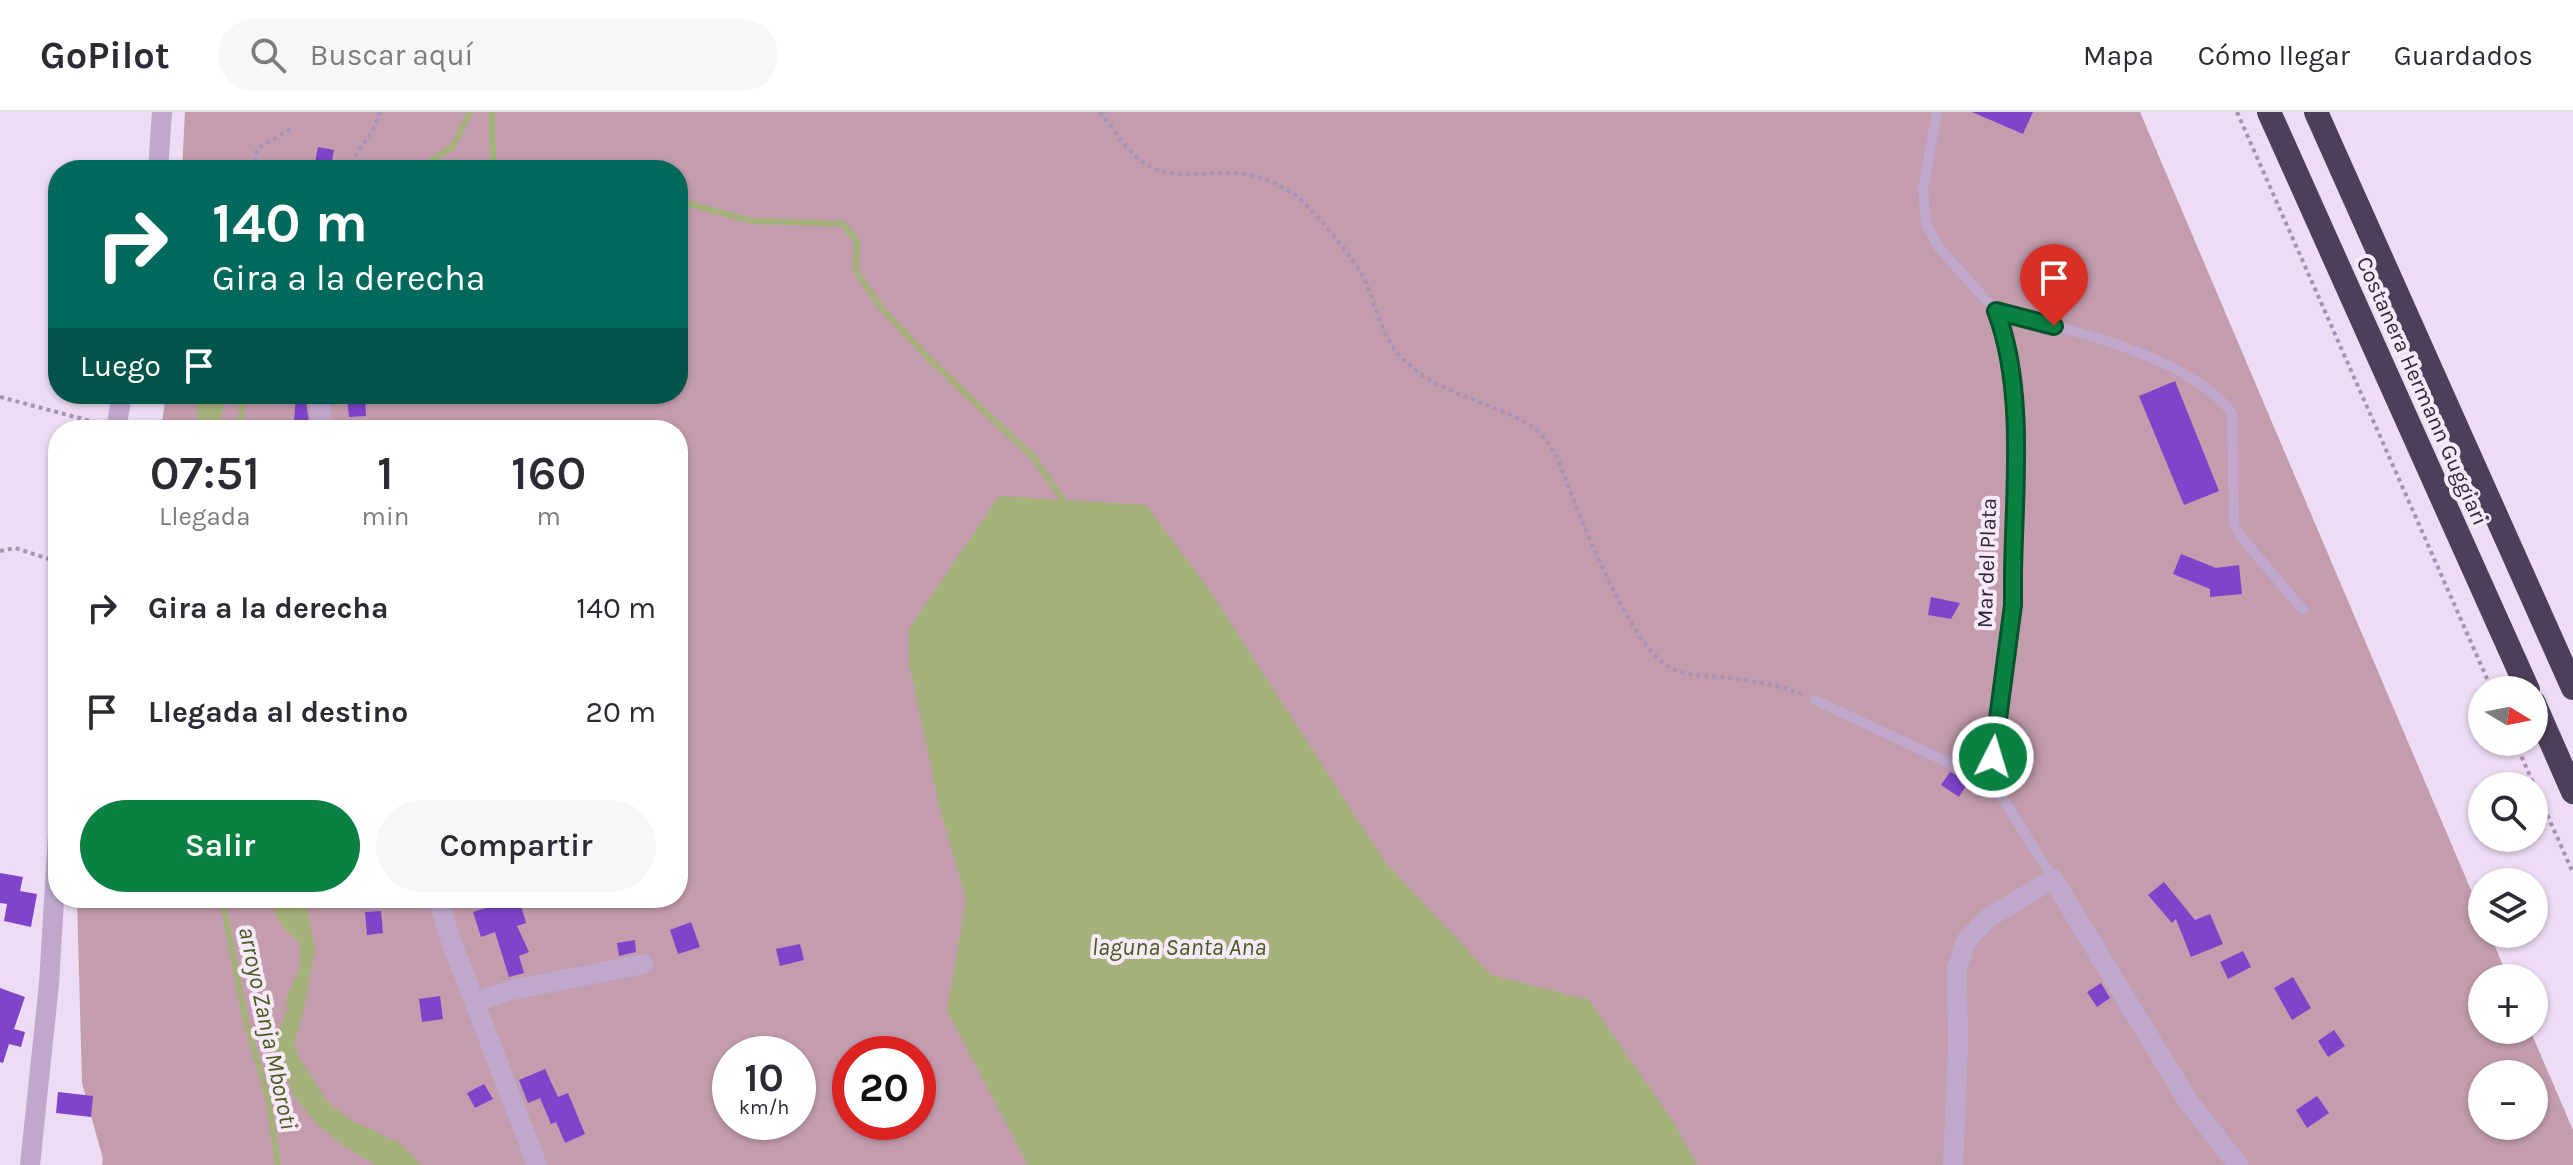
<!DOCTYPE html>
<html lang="es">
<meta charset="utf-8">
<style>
body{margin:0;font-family:Karla,sans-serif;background:#f7f7f7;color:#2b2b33;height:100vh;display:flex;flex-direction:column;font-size:30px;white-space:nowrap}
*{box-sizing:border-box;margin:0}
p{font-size:26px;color:#7c7c81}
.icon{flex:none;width:44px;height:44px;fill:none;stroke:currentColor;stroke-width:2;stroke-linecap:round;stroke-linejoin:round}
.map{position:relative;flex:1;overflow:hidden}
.details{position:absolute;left:48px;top:308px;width:640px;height:488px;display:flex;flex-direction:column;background:#fff;border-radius:32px;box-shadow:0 2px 6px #0004}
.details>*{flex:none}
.hud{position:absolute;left:48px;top:48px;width:640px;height:244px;border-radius:32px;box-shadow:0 2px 6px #0004;background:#00695c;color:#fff;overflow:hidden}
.needle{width:52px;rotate:100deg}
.buttons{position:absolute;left:2468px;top:564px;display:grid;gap:16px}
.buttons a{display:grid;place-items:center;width:80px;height:80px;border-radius:50%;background:#fff;box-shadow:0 2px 6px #0004;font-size:40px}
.speed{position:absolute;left:712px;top:924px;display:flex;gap:16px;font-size:40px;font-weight:700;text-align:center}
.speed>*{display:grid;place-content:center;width:104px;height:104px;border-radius:50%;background:#fff;box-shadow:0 2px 6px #0004;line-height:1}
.speed small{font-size:20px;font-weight:400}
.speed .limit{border:12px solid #d22;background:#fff;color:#111}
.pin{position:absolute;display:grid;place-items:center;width:68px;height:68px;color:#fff;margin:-82px -34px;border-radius:50% 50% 50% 0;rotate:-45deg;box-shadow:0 0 8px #0007}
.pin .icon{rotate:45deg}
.me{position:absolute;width:88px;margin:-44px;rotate:5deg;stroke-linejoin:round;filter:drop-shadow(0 0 6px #0008)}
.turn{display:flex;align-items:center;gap:28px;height:168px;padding:0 32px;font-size:36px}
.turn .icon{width:104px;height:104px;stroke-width:2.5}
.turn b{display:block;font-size:56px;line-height:68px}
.then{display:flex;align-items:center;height:76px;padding:0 32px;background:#0003;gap:16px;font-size:30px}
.eta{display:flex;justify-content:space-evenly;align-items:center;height:136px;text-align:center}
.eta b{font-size:48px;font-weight:600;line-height:56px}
.cta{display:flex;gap:16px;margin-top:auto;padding:16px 32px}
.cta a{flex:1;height:92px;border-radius:48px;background:#0b8043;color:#fff;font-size:32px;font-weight:600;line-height:92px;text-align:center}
.cta a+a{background:#f7f7f7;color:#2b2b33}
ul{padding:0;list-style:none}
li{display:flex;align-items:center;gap:24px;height:104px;padding:0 32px}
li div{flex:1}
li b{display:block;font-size:30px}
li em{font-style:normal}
header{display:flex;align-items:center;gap:48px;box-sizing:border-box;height:112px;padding:0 40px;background:#fff;border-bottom:2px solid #e1e1e2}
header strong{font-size:38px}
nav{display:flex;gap:44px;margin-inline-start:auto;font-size:28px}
.search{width:560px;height:72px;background:#f7f7f7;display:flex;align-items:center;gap:20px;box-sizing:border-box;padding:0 28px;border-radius:44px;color:#7c7c81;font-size:30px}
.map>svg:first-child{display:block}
</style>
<header>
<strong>GoPilot</strong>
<div class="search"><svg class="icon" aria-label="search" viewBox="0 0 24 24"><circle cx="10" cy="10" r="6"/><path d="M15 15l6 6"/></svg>Buscar aquí</div>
<nav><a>Mapa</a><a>Cómo llegar</a><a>Guardados</a></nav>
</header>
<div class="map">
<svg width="2573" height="1053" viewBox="0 0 2573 1053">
<rect width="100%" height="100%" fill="#eddcf3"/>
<path fill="#c39cae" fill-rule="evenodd" d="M185 0H2140L2482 804V822H2490L2508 866H2482V918H2530L2573 1018V1053H102L103 1047 82 971 77 786H678V318H161L166 282H678V58H182ZM730 942H798V1010H730ZM850 942H918V1010H850ZM2482 962H2534V1014H2482Z"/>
<g fill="#a4b17a">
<polygon points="196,282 227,282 217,318 198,318"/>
<polygon points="999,384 1146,393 1208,476 1385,750 1491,863 1589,888 1674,1011 1697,1053 1028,1053 947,899 966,787 939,694 909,550 909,517"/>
<path d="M272 786H305L315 837 304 898 294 931 300 947 328 990 351 1008 401 1032 421 1053H376L344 1034 320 1015 295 986 274 939 273 929 287 899 286 886 300 855V831C284 817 274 808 272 786Z"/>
</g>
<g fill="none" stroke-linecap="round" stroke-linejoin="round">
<g stroke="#a4b17a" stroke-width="6">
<polyline points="492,0 493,58"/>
<polyline points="419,58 453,34 470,0"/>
<polyline points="678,89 752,109 843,112 857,129 856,159 879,193 926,244 1033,345 1066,392"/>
<polyline points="241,318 242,282"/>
<polyline points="222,786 245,906 268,986 278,1053"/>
</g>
</g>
<g fill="#7e44c9">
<polygon points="1972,0 2033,0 2023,22"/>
<polygon points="318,35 334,38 331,54 315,51"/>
<polygon points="2175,269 2219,379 2184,393 2139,284"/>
<polygon points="296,282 305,282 309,311 294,310"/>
<polygon points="365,285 366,304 349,305 347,286"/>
<polygon points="2181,442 2216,456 2239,453 2242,482 2210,485 2210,477 2173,462"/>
<polygon points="1931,485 1960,491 1951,507 1928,503"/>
<polygon points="1950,660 1969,669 1959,685 1941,673"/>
<polygon points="0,761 23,765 20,779 37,782 31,815 4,809 7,792 0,791"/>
<polygon points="2164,770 2195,808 2210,802 2223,832 2191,845 2176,807 2172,811 2148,783"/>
<polygon points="519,786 526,811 517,814 529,840 519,844 524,861 509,865 495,820 481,825 473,800"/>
<polygon points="381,799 383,821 367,823 365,800"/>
<polygon points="691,810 700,835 678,842 670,818"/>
<polygon points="635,828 636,840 619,844 617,831"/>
<polygon points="800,832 804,848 780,854 776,837"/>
<polygon points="2243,839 2251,855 2228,867 2220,850"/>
<polygon points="2293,865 2311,896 2292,908 2274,876"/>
<polygon points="2101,871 2110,886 2097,895 2087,880"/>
<polygon points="0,876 25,885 14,917 25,920 21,935 9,932 3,951 0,950"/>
<polygon points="440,884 443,907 422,910 419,887"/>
<polygon points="2334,918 2345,934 2328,945 2318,929"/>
<polygon points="545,957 558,985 568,981 585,1022 565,1031 556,1010 551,1012 540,986 528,991 519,968"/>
<polygon points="484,972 493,987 475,996 467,981"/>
<polygon points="58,980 93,984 91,1005 56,1001"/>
<polygon points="2317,984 2329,1001 2307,1016 2296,998"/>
</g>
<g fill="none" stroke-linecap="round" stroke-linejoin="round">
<g stroke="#a992b7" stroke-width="4" stroke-dasharray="4 4" stroke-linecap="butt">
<path d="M1100 0C1114 17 1129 44 1149 54 1178 70 1215 57 1246 62 1262 64 1277 72 1291 80 1307 89 1358 151 1365 168 1376 193 1381 224 1401 245 1436 282 1487 288 1530 313 1542 320 1549 334 1557 345 1576 394 1627 531 1669 555 1687 566 1711 563 1730 566 1754 569 1779 573 1802 582"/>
<polyline points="2237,0 2492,578"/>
<polyline points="177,53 218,58"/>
<polyline points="254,58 257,37 291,17"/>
<polyline points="346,58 374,16 380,0"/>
<polyline points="0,285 98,311"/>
<polyline points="0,439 15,436 58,450"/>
<polyline points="2515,630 2573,761"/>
</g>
<g stroke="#bfa8cc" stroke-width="10">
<polyline points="1937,0 1923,77 1926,112 1939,136 1996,199 2006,226 2015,287 2013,493 1994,624 1994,672 2053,767"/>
<path d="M1996 199C2065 217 2187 242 2232 301L2234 412 2239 422 2303 498"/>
<polyline points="1815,588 1994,672"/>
</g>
<g stroke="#bfa8cc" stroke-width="20">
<polyline points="158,58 162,0"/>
<polyline points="318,282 323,318"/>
<polyline points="116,318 122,282"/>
<polyline points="438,786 450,826 537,1053"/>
<polyline points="475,890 512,878 643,852"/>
<polyline points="30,1053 49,872 58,722"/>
<polyline points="1953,1053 1958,936 1957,857 1966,829 1988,806 2053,767 2188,989 2238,1053"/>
</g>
<g stroke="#4c3f59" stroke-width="24">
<polyline points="2269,0 2528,578"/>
<polyline points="2316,0 2573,576"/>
<polyline points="2534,591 2573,680"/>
</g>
</g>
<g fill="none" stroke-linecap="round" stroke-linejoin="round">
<g stroke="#07532c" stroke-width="20">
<path id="route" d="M1993 645 2013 493V463C2014 380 2026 277 1996 199L2054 214"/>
</g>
<use href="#route" stroke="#0b8043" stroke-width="14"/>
</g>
<g text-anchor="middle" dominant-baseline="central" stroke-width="8" stroke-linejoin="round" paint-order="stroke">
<g font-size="22" fill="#302838" stroke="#f6e9fa">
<text transform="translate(2422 279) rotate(66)">Costanera Hermann Guggiari</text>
<text transform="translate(1987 451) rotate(-88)">Mar del Plata</text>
</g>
<g font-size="24" font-style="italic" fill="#4b5b1c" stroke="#f6e9fa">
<text x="1179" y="835">laguna Santa Ana</text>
<text transform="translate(268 916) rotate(78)">arroyo Zanja Mboroti</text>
</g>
</g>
</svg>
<div class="buttons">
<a><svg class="needle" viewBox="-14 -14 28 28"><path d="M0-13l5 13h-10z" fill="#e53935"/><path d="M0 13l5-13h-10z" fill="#7c7c81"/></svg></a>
<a><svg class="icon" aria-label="search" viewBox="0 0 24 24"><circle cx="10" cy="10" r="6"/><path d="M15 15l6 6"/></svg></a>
<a><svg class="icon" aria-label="layers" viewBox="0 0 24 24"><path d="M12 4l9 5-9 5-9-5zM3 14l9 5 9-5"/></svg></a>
<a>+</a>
<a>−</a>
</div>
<div class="speed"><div>10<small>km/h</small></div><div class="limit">20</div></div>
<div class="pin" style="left:2054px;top:214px;background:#d93025"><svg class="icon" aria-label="arrive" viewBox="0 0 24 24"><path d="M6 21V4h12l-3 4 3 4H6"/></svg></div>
<svg class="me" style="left:1993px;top:645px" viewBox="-20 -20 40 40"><circle r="17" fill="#0b8043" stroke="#fff" stroke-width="3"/><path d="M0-11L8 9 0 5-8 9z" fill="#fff"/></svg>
<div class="hud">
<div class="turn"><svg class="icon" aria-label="right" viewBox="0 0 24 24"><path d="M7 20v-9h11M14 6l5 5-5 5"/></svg><div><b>140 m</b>Gira a la derecha</div></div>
<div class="then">Luego<svg class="icon" aria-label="arrive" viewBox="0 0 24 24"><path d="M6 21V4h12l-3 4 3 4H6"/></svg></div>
</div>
<section class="details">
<div class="eta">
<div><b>07:51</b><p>Llegada</p></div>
<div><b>1</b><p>min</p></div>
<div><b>160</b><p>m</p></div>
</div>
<ul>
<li><svg class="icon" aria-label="right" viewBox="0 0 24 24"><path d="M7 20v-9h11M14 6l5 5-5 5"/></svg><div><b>Gira a la derecha</b></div><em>140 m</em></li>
<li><svg class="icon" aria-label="arrive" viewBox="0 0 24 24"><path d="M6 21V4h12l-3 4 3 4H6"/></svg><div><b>Llegada al destino</b></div><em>20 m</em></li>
</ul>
<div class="cta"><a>Salir</a><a>Compartir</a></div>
</section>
</div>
